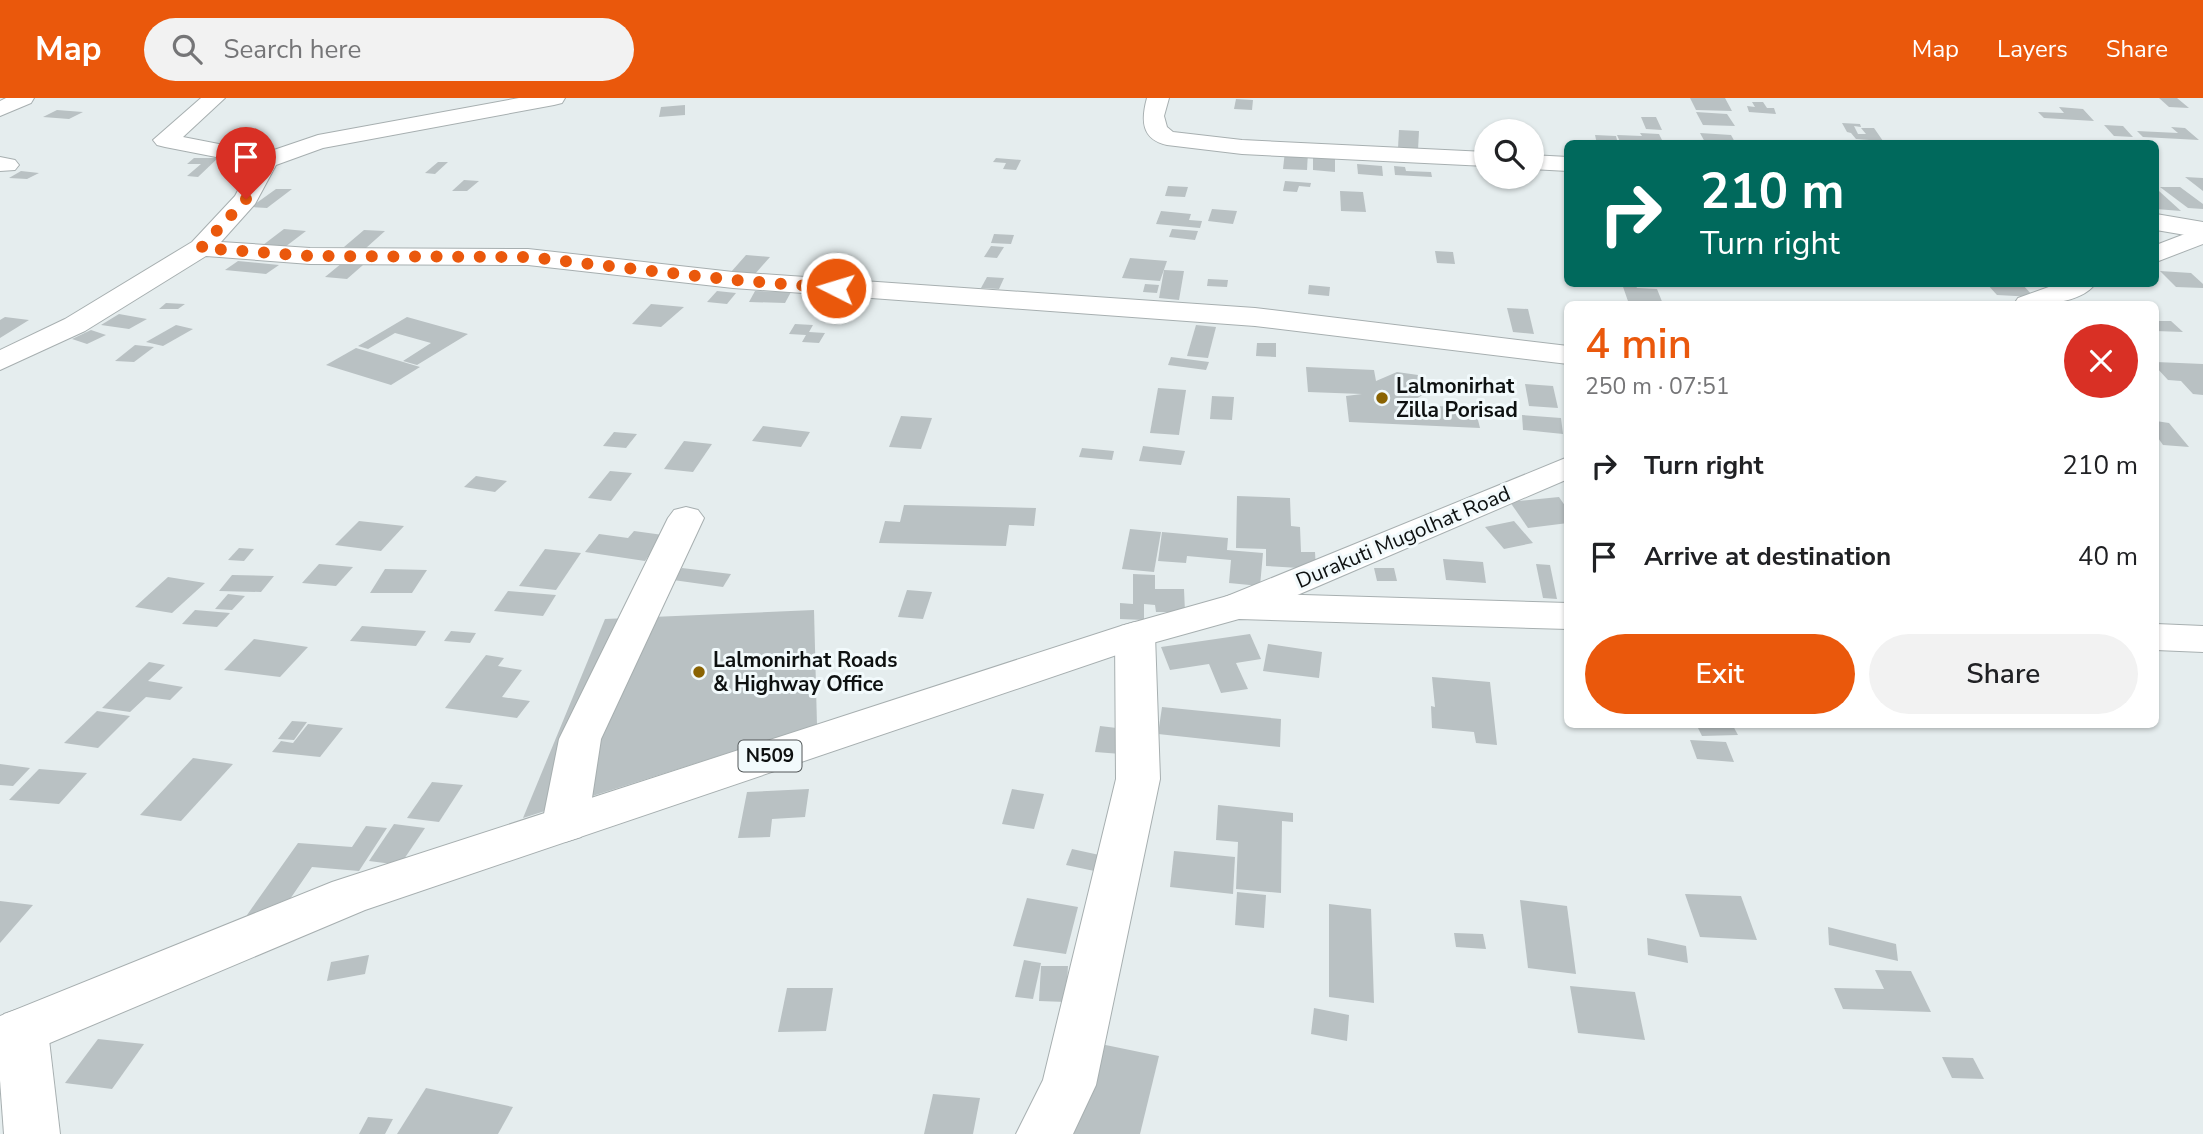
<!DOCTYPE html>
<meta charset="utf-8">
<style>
body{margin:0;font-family:"Nunito Sans",sans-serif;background:#f2f2f2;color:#202124;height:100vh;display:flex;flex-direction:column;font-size:26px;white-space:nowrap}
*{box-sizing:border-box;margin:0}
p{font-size:23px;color:#757577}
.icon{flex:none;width:38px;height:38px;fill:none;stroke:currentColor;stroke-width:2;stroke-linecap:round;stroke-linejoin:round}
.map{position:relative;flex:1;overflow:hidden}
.drawer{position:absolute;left:1564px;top:203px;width:595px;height:427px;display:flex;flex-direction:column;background:#fff;border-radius:10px;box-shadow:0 2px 5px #0004}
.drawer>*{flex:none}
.guide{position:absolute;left:1564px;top:42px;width:595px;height:147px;border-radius:10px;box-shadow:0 2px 5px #0004;background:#00695c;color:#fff;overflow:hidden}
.tools{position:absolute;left:1474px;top:21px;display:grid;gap:14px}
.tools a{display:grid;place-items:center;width:70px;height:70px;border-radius:50%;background:#fff;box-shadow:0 2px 5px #0004;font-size:35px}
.pin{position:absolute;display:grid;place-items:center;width:60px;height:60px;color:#fff;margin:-72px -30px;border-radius:50% 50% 50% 0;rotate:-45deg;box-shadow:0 0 7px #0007}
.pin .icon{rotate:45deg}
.me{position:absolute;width:77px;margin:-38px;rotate:275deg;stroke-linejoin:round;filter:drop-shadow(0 0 5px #0008)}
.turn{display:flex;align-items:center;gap:24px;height:147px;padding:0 21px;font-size:32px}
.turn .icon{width:91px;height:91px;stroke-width:2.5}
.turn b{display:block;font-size:49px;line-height:60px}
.round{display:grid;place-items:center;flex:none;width:74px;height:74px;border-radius:37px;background:#f2f2f2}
.summary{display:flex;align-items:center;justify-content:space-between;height:119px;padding:0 21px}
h1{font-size:42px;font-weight:600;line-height:52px;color:#ea580c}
.primary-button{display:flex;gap:14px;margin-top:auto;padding:14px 21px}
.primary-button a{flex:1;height:80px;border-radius:42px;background:#ea580c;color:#fff;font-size:28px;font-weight:600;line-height:80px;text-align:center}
.primary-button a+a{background:#f2f2f2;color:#202124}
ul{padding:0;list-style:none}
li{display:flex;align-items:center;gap:21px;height:91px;padding:0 21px}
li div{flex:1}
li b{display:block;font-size:26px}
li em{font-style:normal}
header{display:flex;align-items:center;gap:42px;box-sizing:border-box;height:98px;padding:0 35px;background:#ea580c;color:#fff}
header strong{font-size:33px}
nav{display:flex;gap:38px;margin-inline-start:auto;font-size:24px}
.search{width:490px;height:63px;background:#f2f2f2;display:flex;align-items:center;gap:18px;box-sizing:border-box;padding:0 24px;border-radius:38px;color:#757577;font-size:26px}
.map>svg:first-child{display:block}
</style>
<header>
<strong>Map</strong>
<div class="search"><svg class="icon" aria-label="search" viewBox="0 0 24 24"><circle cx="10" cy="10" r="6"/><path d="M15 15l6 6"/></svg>Search here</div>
<nav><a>Map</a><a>Layers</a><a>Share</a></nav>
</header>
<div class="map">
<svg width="2203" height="1036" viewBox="0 0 2203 1036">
<rect width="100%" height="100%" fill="#e5edee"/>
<g fill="#b9c1c3">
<polygon points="1690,0 1725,0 1732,13 1696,12"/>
<polygon points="2159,0 2177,0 2189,10 2169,9"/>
<polygon points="1236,1 1253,2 1252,12 1234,11"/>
<polygon points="1752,4 1763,4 1767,10 1774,10 1776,16 1749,14 1747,8 1755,9"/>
<polygon points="685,7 685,17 659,19 661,9"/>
<polygon points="2059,9 2083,11 2094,23 2044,20 2038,14 2064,15"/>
<polygon points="57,12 83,14 69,21 43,19"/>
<polygon points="1696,14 1727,16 1735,28 1703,27"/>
<polygon points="1641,19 1656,19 1662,32 1646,31"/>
<polygon points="1842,25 1860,26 1861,29 1854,28 1858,36 1866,36 1861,30 1874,30 1883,43 1856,41 1851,35 1847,34"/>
<polygon points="2104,27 2123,28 2133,39 2114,38"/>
<polygon points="2171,29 2185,30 2199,42 2143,39 2137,33 2178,35"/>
<polygon points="1399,32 1419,33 1418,52 1398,50"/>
<polygon points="1640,35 1659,36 1664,46 1621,46 1617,37 1642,38"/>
<polygon points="1700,35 1731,37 1736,46 1706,46"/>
<polygon points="1595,37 1616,38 1618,46 1597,46"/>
<polygon points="1285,53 1308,54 1307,72 1283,71"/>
<polygon points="1313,53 1335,55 1335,74 1313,72"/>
<polygon points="194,60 218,60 198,79 187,78 201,66 187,66"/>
<polygon points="996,60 1021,62 1016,72 1003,71 1006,65 993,64"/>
<polygon points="438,64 448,64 435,76 425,75"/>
<polygon points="1357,66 1382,68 1383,78 1358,76"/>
<polygon points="1394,68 1405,69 1406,73 1431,74 1432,79 1395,77"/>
<polygon points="21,73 39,75 27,81 9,80"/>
<polygon points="2185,79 2203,80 2203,93"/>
<polygon points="464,82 479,83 467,93 452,93"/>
<polygon points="1285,83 1311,85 1310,89 1299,88 1297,94 1283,93"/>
<polygon points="1168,88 1188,89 1185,99 1165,98"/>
<polygon points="2160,89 2180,89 2203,106 2203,111 2188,110"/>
<polygon points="276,91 292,91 267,110 251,109"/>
<polygon points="1340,93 1363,94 1366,114 1341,113"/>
<polygon points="2156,93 2159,93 2181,113 2156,111"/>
<polygon points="1212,111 1237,113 1233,126 1208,123"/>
<polygon points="1161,113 1191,116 1189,122 1202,123 1200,130 1156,126"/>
<polygon points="284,131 306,133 285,149 263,147"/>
<polygon points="1172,131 1198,133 1195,142 1169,139"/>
<polygon points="364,132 385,133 366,150 344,149"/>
<polygon points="994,136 1014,137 1011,146 991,145"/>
<polygon points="991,148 1004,149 997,160 984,159"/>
<polygon points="1435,153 1453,154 1455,166 1437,165"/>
<polygon points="746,157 770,159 755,176 731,174"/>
<polygon points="1130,160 1167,163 1160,183 1122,180"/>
<polygon points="238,163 279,167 266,176 225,172"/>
<polygon points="342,165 363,167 347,181 325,179"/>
<polygon points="1164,172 1184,173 1179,202 1159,200"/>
<polygon points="2160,173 2191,175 2203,186 2203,190 2176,189"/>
<polygon points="987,179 1004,180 999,191 981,190"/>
<polygon points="1208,181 1228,182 1227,189 1207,188"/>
<polygon points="1145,186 1159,187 1157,195 1143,194"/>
<polygon points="1622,186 1635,186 1637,190 1657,191 1663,206 1629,206"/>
<polygon points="1987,186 2022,186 2034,199 1997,197"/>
<polygon points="1309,187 1330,189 1329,198 1308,196"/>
<polygon points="717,193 736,195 727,206 707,204"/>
<polygon points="755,193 791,194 785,205 749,204"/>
<polygon points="166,205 185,206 178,211 159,211"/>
<polygon points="651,206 684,209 661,229 632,226"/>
<polygon points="1507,210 1528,211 1534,236 1513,234"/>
<polygon points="119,216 147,221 129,231 101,227"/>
<polygon points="5,219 29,222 0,240 0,222"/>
<polygon points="407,219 468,236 417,267 403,263 431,245 395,235 368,251 358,248"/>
<polygon points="2156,223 2171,223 2183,234 2156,233"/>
<polygon points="795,226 813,227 809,234 825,235 819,245 802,244 806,237 789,236"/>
<polygon points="176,227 193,231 163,248 146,244"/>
<polygon points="1196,227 1216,229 1208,260 1187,258"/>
<polygon points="91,232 106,237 87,246 72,241"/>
<polygon points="1257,245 1276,245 1276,259 1256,258"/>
<polygon points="135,247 154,249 134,264 115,263"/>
<polygon points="356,250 420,269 391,287 326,267"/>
<polygon points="1171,259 1209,264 1206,272 1168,267"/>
<polygon points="2156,264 2203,266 2203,297 2193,296 2181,283 2168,282 2156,269"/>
<polygon points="1306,269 1374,272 1376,283 1397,274 1418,277 1434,290 1416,301 1417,307 1475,310 1480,330 1349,324 1346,298 1362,296 1308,294"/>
<polygon points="1525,286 1553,288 1558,310 1529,308"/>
<polygon points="1158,290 1186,292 1179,337 1150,335"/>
<polygon points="1212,298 1234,299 1232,322 1210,321"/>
<polygon points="1522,317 1561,320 1563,336 1523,332"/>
<polygon points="901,318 932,320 921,351 889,349"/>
<polygon points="2156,323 2169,325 2189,349 2163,347 2156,337"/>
<polygon points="763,328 810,334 801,349 752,343"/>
<polygon points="614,334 637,336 626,350 603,348"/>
<polygon points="684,343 712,346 693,374 664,371"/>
<polygon points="1143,348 1185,353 1181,367 1139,363"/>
<polygon points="1082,350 1114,353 1112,362 1079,359"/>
<polygon points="610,373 632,375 611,403 588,400"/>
<polygon points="476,378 507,383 495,394 464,389"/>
<polygon points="1237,398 1290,400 1291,428 1300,429 1301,454 1315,454 1316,471 1266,468 1266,451 1236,450"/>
<polygon points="1559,399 1568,412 1568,425 1528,430 1510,404"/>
<polygon points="904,407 1036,410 1034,428 1009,427 1006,448 879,445 885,423 900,424"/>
<polygon points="359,423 404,428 381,453 335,447"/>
<polygon points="1514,423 1533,445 1504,451 1485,429"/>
<polygon points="1130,431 1161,434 1154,474 1122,471"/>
<polygon points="634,433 663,437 645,463 585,454 599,436 628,440"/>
<polygon points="1162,434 1228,440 1227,452 1263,455 1260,488 1229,485 1231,462 1187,458 1186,465 1158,463"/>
<polygon points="239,450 254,451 244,463 228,462"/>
<polygon points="545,451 581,455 556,492 519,488"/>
<polygon points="1443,461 1483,464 1486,485 1446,482"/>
<polygon points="319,466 353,469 336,488 302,485"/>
<polygon points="1536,466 1550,467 1557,501 1543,500"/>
<polygon points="682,470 731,476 723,489 673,482"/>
<polygon points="1374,470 1394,470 1397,483 1377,483"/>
<polygon points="385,471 427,472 412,495 370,495"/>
<polygon points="1133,476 1155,477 1155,491 1184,491 1185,514 1156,514 1155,507 1144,506 1144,522 1120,521 1120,505 1133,506"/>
<polygon points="232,477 274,478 261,494 219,493"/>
<polygon points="168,479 205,485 172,515 135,509"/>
<polygon points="907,492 932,494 923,521 898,519"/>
<polygon points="508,493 556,497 543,518 494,513"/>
<polygon points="228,496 245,498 232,512 215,511"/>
<polygon points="195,512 230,515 217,529 182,526"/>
<polygon points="814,512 817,627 523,720 605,521"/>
<polygon points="362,528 426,533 416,548 350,543"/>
<polygon points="451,533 476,535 470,545 444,543"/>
<polygon points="1250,536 1261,561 1236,565 1248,591 1221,595 1209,566 1170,572 1161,549"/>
<polygon points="254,541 308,549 280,579 224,572"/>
<polygon points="1268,546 1322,554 1319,580 1263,573"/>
<polygon points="486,557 504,560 498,568 522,572 502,599 530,603 517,620 445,610"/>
<polygon points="149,564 165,567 148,583 183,589 170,602 146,599 130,614 102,610"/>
<polygon points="1432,579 1490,584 1497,647 1476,645 1474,634 1432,630 1431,608 1435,609"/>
<polygon points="1162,609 1281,621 1280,649 1158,636"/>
<polygon points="97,613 130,618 98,650 64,645"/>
<polygon points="292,623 307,624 294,642 278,641"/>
<polygon points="308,626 343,630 320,659 272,654 281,643 293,645"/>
<polygon points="1696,626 1732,626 1738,637 1702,638"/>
<polygon points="1100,628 1125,631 1121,656 1095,654"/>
<polygon points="1690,642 1726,644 1734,664 1697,661"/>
<polygon points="193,660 233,666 181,723 140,717"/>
<polygon points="0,666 30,670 13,688 0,687"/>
<polygon points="39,671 87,675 59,706 9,702"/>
<polygon points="432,684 463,687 439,724 407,720"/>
<polygon points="809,691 805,719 772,721 770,739 738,740 747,694"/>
<polygon points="1012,691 1044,696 1034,731 1002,726"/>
<polygon points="1218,707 1293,715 1293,724 1282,723 1281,795 1236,791 1238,744 1216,742"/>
<polygon points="394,726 425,730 400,767 369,763"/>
<polygon points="366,728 387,730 359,773 312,769 277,820 247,817 298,745 352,749"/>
<polygon points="1072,751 1104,758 1099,774 1066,767"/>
<polygon points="1174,753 1235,759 1233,796 1170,789"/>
<polygon points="1237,794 1266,797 1264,830 1235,827"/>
<polygon points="1685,796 1741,798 1757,842 1700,839"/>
<polygon points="1027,800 1078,809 1066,856 1013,848"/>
<polygon points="1520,802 1567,808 1576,876 1528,870"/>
<polygon points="0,803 33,807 0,845"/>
<polygon points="1329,806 1371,811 1374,905 1329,899"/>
<polygon points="1828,829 1896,846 1898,863 1829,847"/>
<polygon points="1454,835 1483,836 1486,851 1456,849"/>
<polygon points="1647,840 1686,848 1688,865 1648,857"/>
<polygon points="369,857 365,876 327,883 331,864"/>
<polygon points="1024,862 1041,865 1033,901 1015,899"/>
<polygon points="1041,868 1068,868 1066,904 1039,903"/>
<polygon points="1875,872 1911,873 1931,914 1843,911 1834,890 1884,891"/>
<polygon points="1570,888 1635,894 1645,942 1578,935"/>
<polygon points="787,890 833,890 826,933 778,934"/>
<polygon points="1314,910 1349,917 1347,943 1311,936"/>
<polygon points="98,941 144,946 112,991 65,985"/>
<polygon points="1091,944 1159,958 1140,1036 1051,1036"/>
<polygon points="1942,959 1973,960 1984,981 1952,980"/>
<polygon points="426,990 513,1009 498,1036 397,1036"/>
<polygon points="933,996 980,1000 973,1036 924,1036"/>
<polygon points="368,1019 393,1021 385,1036 359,1036"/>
</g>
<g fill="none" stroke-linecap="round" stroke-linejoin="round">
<g stroke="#a7afb0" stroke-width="2">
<g id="minor">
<polygon points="6,0 34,0 31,5 0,18 0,3"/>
<polygon points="201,0 225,0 183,39 265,55 318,37 519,0 565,0 562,5 554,7 323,50 276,67 255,106 221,144 310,150 528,151 733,174 1255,210 1568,248 1568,266 1255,228 733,190 528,167 310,166 206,158 85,233 0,272 0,252 65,221 192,144 235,98 252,66 165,49 157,47 153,42"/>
<path d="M1147 0H1169L1164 18 1167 29 1173 34 1242 42 1486 54V68L1242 56 1167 47C1141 41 1141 22 1147 0Z"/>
<polygon points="1531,57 1568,59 1568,73 1531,71"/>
<polygon points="0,59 15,62 19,67 15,72 0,73"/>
<polygon points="2156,116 2203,124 2203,140 2156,132"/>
<polygon points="686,409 698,412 704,420 601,641 588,726 581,739 565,744 549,739 542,726 559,641 668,420 674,412"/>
<polygon points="1135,524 1149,528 1155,537 1160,681 1096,987 1073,1036 1016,1036 1043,982 1116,681 1115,537 1121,528"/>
<polygon points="22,910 40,916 48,933 60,1036 4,1036 0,982 0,924 4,916"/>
</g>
</g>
<g stroke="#a7afb0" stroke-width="2">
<g id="major">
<polygon points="2203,129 2203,146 2156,164 2156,147"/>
<path d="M2057 186H2095C2081 206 2036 208 2014 206L2018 200Z"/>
<polygon points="1568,359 1568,381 1251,517 1238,521 1225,517 1219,508 1225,499"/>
</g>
</g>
<g stroke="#a7afb0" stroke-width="2">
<g id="highway">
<polygon points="1238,495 1568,505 1568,531 1239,521 1149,546 365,812 0,966 0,918 332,784 1121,528"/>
<polygon points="2156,526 2203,528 2203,554 2156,552"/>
</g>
</g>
<use href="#minor" fill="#fff" fill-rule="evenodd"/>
<use href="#major" fill="#fff" fill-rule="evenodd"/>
<use href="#highway" fill="#fff" fill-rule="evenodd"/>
</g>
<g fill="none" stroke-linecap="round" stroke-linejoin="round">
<polyline stroke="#ea580c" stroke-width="12" stroke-dasharray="0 21.6" points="246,101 201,150 310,158 528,159 733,182 836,190"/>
</g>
<g fill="#8a6302" stroke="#f2fafc" stroke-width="2.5">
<circle cx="1382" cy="300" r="7"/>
<circle cx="699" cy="574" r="7"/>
</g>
<g text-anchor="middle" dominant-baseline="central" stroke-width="6" stroke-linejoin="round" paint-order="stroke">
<rect fill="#f2fafc" stroke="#525758" stroke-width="2" x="738.5" y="642.5" width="63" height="31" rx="5"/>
<g font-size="19" font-weight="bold" fill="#0e1111">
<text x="770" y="658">N509</text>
</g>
<g font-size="21" font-weight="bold" fill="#0e1111" stroke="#f2fafc" text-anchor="start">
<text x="1396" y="288">Lalmonirhat<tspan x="1396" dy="24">Zilla Porisad</tspan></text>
<text x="713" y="562">Lalmonirhat Roads<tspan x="713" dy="24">&amp; Highway Office</tspan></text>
</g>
<g font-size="21" fill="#0e1111" stroke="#f2fafc">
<text transform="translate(1403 439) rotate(-23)">Durakuti Mugolhat Road</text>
</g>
</g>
</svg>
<div class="tools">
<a><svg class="icon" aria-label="search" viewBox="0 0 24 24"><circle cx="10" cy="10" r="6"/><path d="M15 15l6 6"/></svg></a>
</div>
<div class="pin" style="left:246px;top:101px;background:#d93025"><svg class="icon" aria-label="arrive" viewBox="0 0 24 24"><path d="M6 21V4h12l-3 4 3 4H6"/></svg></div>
<svg class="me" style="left:836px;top:190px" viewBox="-20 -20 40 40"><circle r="17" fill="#ea580c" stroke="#fff" stroke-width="3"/><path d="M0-11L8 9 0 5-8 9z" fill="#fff"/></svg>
<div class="guide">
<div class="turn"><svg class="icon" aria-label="right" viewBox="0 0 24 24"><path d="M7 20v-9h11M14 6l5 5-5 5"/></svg><div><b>210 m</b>Turn right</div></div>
</div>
<section class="drawer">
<div class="summary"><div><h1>4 min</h1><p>250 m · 07:51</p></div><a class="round" style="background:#d93025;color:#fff"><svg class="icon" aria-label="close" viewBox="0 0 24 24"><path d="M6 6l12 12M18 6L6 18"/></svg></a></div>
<ul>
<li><svg class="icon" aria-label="right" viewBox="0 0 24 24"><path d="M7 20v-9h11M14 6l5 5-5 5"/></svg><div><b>Turn right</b></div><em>210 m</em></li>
<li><svg class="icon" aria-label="arrive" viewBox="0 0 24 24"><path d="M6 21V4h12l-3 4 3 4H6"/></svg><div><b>Arrive at destination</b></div><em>40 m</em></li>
</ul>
<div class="primary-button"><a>Exit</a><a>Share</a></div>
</section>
</div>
